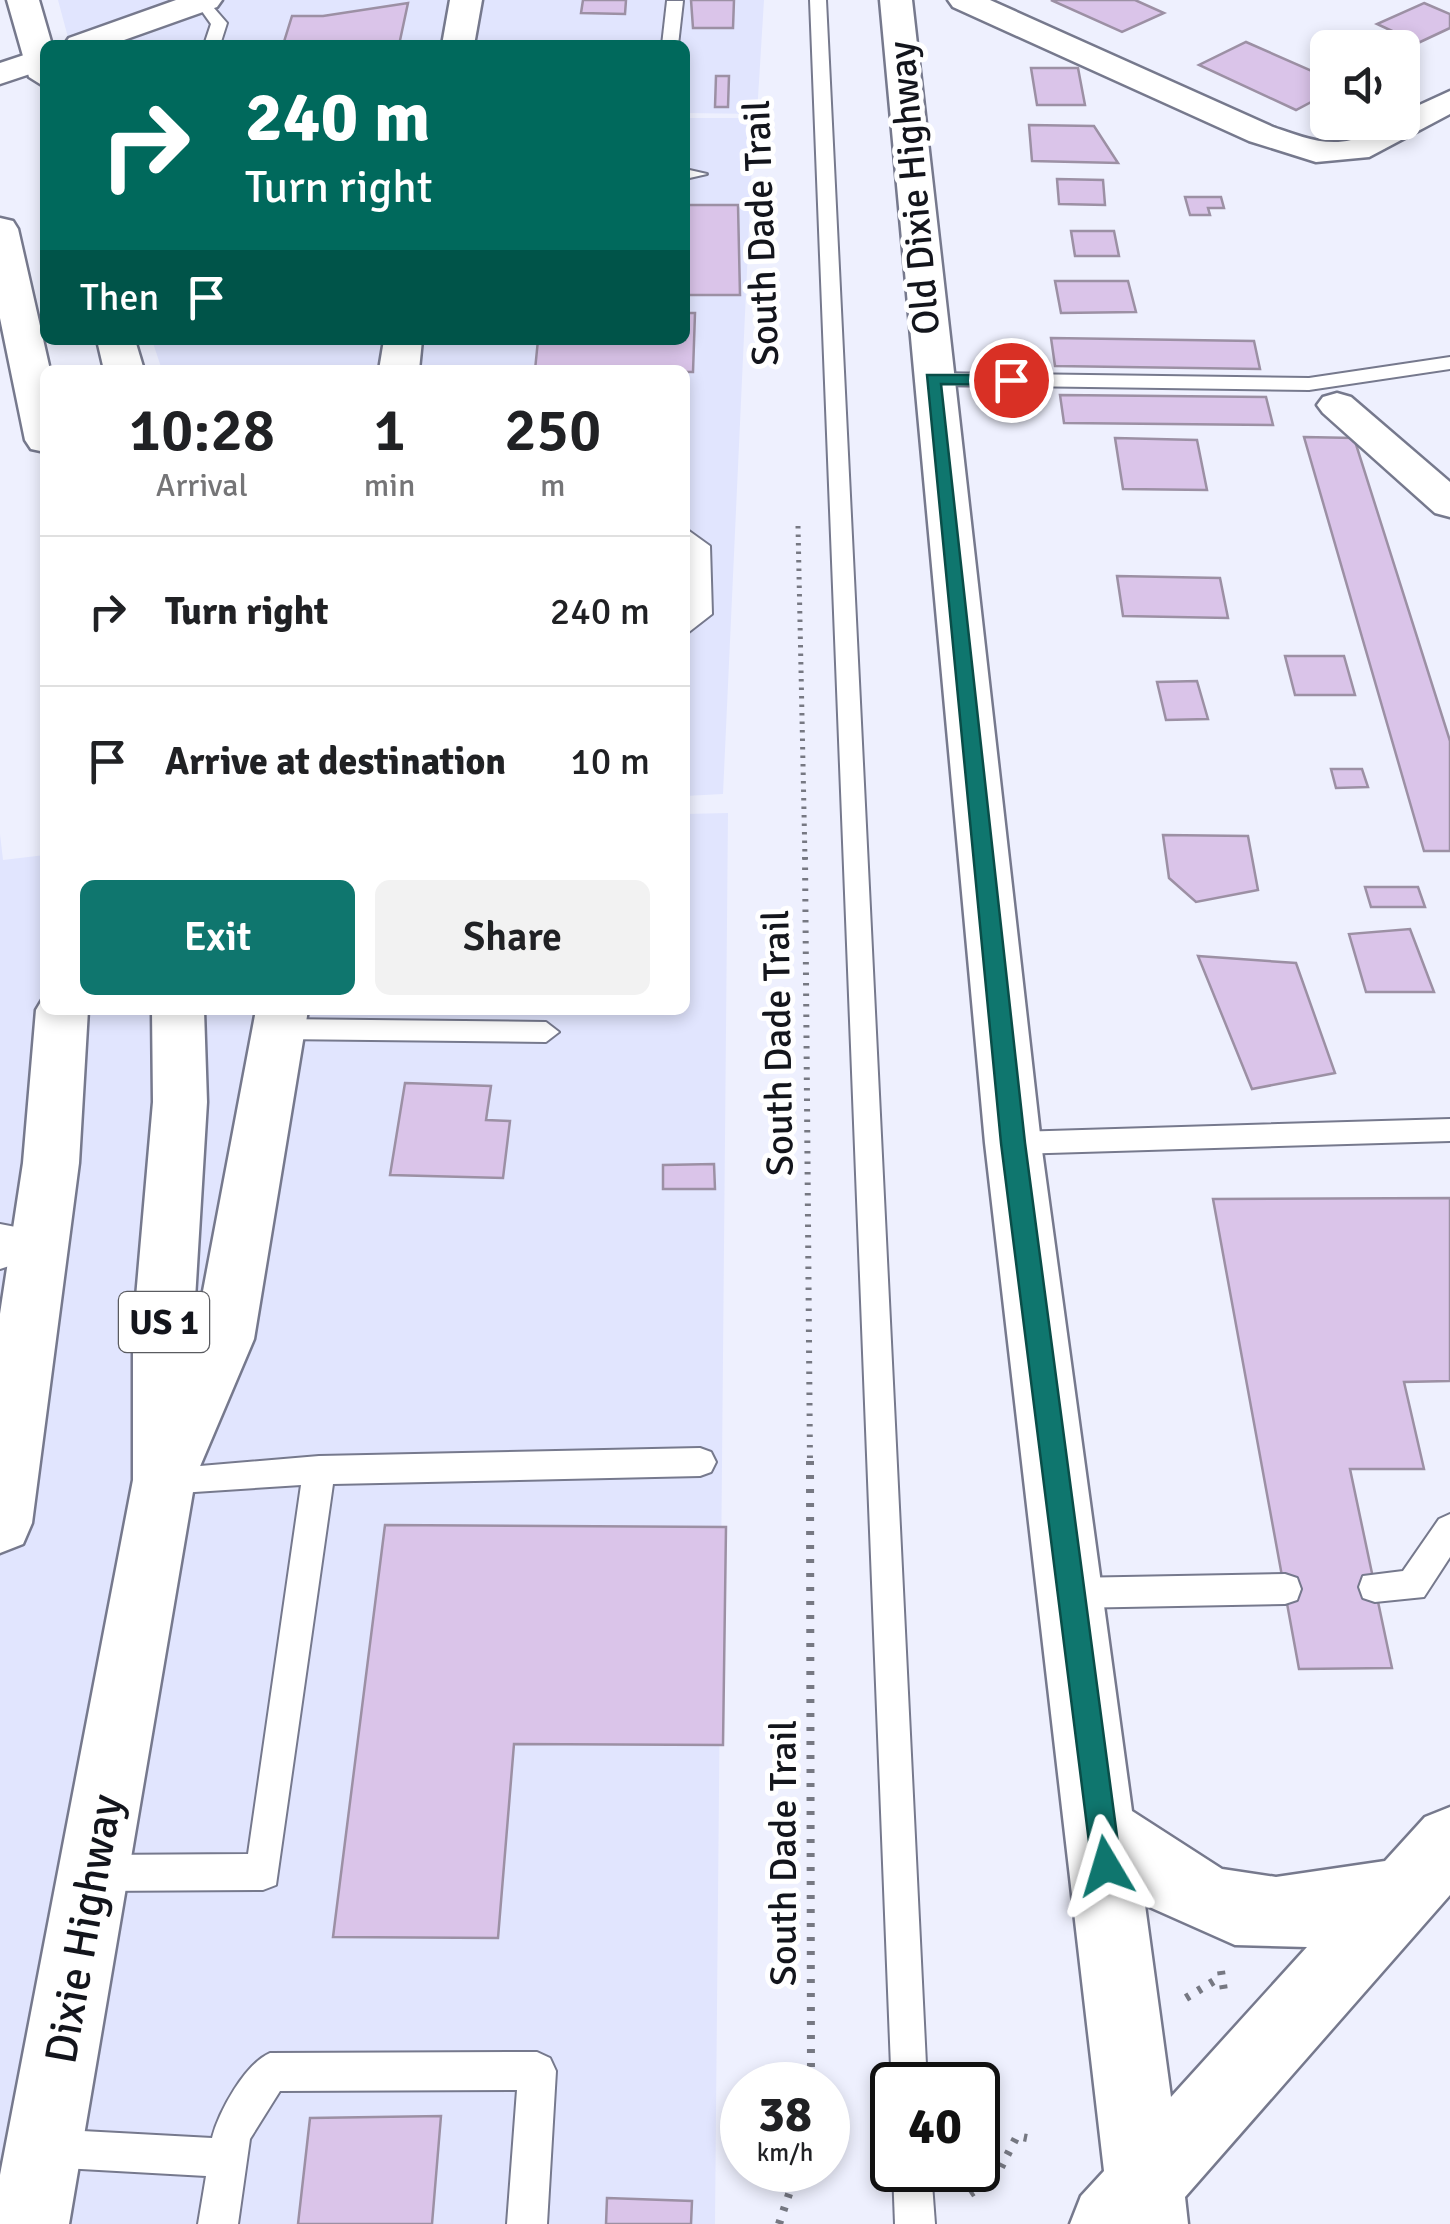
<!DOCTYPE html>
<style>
body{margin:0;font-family:Signika,sans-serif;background:#f2f2f2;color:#202124;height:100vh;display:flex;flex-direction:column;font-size:38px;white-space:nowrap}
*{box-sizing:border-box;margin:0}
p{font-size:32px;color:#757577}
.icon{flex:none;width:55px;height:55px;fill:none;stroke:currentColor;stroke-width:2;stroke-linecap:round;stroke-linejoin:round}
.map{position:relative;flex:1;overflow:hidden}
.drawer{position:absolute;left:40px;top:365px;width:650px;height:650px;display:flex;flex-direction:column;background:#fff;border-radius:15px;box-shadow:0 5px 15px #0003}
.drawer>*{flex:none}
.top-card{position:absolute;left:40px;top:40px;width:650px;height:305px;border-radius:15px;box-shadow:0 5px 15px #0003;background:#00695c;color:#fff;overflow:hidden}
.tools{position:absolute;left:1310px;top:30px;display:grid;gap:20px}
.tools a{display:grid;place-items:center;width:110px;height:110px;border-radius:15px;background:#fff;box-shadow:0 5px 15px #0003;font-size:50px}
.speed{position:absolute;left:720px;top:2062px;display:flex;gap:20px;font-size:50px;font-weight:700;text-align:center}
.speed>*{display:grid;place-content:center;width:130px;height:130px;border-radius:50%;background:#fff;box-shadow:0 5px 15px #0003;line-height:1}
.speed small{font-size:25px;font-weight:400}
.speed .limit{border:5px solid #111;border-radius:15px;background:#fff;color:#111}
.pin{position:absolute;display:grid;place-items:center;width:85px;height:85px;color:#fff;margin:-42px;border:5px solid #fff;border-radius:50%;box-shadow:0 2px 10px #0007}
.me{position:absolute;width:110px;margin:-55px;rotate:353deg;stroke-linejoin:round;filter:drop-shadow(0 0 8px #0008)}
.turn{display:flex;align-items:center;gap:35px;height:210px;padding:0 40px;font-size:45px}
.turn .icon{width:130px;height:130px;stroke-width:2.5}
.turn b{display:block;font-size:70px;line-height:85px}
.then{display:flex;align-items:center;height:95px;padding:0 40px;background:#0003;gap:20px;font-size:38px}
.eta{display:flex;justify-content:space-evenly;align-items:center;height:170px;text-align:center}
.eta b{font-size:60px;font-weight:600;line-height:70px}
.cta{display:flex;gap:20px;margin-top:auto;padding:20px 40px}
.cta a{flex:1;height:115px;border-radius:15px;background:#0f766e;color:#fff;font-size:40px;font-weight:600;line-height:115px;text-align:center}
.cta a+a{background:#f2f2f2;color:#202124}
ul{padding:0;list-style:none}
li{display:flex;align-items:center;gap:30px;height:150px;padding:0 40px;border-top:2px solid #e0e0e0}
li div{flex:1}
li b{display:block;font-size:38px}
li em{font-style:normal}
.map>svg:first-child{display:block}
</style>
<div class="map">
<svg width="1450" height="2224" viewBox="0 0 1450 2224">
<rect width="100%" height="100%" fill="#eef0fe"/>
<g fill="#e1e5fe">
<polygon points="58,0 764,0 757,114 685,113 685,45 70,45"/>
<polygon points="685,118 754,118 723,794 685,796 685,370 162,370 152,340 685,340"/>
<polygon points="728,813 715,2224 0,2224 0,834 3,860 45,855 45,1010 685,1010 685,814"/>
</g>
<g fill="#dac4e9" stroke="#9c90a4" stroke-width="2.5">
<polygon points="583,0 626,0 625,14 581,13"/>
<polygon points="691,0 734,0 733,28 693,28"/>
<polygon points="1051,0 1135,0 1164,13 1122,32"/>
<polygon points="408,3 399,45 283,45 292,16 323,16"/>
<polygon points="1424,3 1450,14 1450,28 1418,43 1377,24"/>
<polygon points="1246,42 1328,78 1328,93 1296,110 1199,65"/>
<polygon points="1031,68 1078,68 1085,105 1037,105"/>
<polygon points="716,76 729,76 728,107 715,107"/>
<polygon points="1029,125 1094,126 1118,163 1032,161"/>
<polygon points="1057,179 1103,180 1105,205 1059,204"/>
<polygon points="1185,197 1221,197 1224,208 1208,208 1210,215 1190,215"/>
<polygon points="685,205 738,205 740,295 685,295"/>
<polygon points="1071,231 1114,231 1119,256 1075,256"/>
<polygon points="1055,281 1128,281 1136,312 1061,313"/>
<polygon points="685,313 695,313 693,372 535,370 538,340 685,340"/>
<polygon points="1051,338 1254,341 1260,369 1055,366"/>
<polygon points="1060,395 1266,397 1273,425 1064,423"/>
<polygon points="1304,437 1354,438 1450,741 1450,851 1424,851"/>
<polygon points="1115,438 1197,440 1207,490 1123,489"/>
<polygon points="1117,576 1220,578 1228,618 1123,616"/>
<polygon points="1285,656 1344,656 1355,695 1295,695"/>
<polygon points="1197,681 1208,719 1166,720 1157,682"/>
<polygon points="1331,769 1362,769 1368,787 1336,788"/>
<polygon points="1163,835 1248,836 1258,890 1196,902 1169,878"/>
<polygon points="1365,887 1418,887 1425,907 1371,907"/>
<polygon points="1410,929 1434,992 1366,992 1349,934"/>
<polygon points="1198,956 1296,963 1335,1073 1252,1089"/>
<polygon points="405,1083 491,1086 486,1120 510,1121 503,1178 390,1175"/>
<polygon points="714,1164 715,1189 663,1189 663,1165"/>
<polygon points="1450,1198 1450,1381 1404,1382 1424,1469 1350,1469 1392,1668 1299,1669 1213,1199"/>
<polygon points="385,1525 726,1527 723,1745 514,1744 498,1938 333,1937"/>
<polygon points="441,2116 432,2224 298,2224 310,2118"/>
<polygon points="607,2198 692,2201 691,2224 606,2224"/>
</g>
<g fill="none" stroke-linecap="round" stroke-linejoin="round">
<g stroke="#76798d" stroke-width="4">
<g id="lane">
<polygon points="194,0 207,0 227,23 220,45 204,45 211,24"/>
<polygon points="810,0 826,0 927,2085 892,2085 892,2093"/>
<polygon points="667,1 683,1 678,45 662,45"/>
<polygon points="685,169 707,174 685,179"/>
<polygon points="1450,357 1450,369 1309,390 932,385 922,379 932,373 1309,378"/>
<polygon points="685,528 710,546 712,614 685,635 685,616 690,612"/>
<polygon points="278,1019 546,1022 559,1032 546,1042 278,1039 265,1029"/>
<polygon points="1450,1119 1450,1141 1013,1154 1003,1151 999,1143 1003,1135 1013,1132"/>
<polygon points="0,1224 52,1234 56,1243 52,1252 0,1269"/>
<polygon points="700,1448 711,1452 716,1462 711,1472 700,1476 333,1484 276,1885 263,1890 95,1891 82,1886 77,1873 82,1860 95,1855 248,1854 301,1485 164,1494 153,1490 148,1480 153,1470 319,1456"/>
<polygon points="1450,1514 1450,1557 1424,1597 1375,1602 1363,1598 1359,1587 1363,1576 1403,1571 1439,1519"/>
<polygon points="1285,1574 1297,1578 1301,1589 1297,1600 1285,1604 1070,1608 1058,1604 1054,1593 1058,1582 1070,1578"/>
<path d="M537 2052 550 2058 556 2071 547 2224H507L517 2090 280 2091 250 2139 238 2224H198L206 2176 45 2167 31 2162 26 2148 31 2134 45 2129 212 2138C219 2111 245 2064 270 2053Z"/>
<polygon points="893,2170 931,2170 935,2224 895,2224"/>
</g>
</g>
<g stroke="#76798d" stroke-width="5">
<g id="street">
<path d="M948 0H990L1273 127C1297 135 1324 147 1351 140 1371 134 1380 122 1402 122V113L1450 91V114L1369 157 1316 162 1249 141 953 7Z"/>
<polygon points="1337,393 1351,397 1450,482 1450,517 1435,513 1323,413 1317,405 1323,397"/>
</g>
</g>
<g stroke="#76798d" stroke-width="5">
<g id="secondary">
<polygon points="176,0 222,0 217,7 110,45 64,45 69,38"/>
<polygon points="450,0 482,0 474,45 442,45"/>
<path d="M880 0H912L1041 1143 1132 1811 1222 1869 1276 1877 1385 1861 1425 1817 1450 1807V1895L1185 2197 1188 2224H1070L1081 2196 1104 2171 985 1143ZM1145 1905 1235 1945 1307 1947 1171 2097Z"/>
<polygon points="45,48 45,69 0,84 0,63"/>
<polygon points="384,340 422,340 419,370 379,370"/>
<polygon points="256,1010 308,1010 254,1339 187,1497 165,1506 143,1497 134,1477 194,1339"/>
</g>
</g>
<g stroke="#76798d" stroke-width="5">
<g id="highway">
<polygon points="7,0 39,0 52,45 45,45 45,87 29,77"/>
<polygon points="0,218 13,221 18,229 50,370 45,370 45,452 31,449 25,440 0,318"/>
<polygon points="97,340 135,340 144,370 104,370"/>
<polygon points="45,995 45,1010 88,1010 79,1163 32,1523 23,1544 0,1553 0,1314 23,1163 36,1010"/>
<polygon points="152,1010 204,1010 207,1102 193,1332 195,1480 69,2224 0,2224 0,2175 133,1480 133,1332 153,1102"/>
</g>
</g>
<polyline stroke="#767882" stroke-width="5" stroke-dasharray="2.5 6" stroke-linecap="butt" points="798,526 805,860"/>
<polyline stroke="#767882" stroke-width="6" stroke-dasharray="2.5 8" stroke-linecap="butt" points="805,857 810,1464"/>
<g stroke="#767882" stroke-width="8" stroke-dasharray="4 10" stroke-linecap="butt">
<polyline points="810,1461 811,2085"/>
<polyline points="1221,1971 1225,1997"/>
<polyline points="1186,1998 1219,1978"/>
<polyline points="970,2194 996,2177 1017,2136 1027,2138"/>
<polyline points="779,2224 797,2170"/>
</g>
<use href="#lane" fill="#fff" fill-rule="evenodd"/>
<use href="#street" fill="#fff" fill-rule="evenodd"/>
<use href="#secondary" fill="#fff" fill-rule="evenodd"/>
<use href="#highway" fill="#fff" fill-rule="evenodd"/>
</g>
<polygon fill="#0f766e" stroke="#0a4d48" stroke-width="2.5" points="927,375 1011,375 1019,380 1011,385 941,384 1025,1143 1121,1866 1117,1876 1106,1880 1096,1876 1092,1866 1001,1143"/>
<g text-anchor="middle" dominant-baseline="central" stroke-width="10" stroke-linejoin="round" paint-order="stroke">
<rect fill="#fff" stroke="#5a5b60" stroke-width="2.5" x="119" y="1292" width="90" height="60" rx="8"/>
<g font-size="35" font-weight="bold" fill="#13151c">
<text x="164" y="1322">US 1</text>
</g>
<g font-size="38" fill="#13151c" stroke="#fff">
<text transform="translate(914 188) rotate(-95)">Old Dixie Highway</text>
<text transform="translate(761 233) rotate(-92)">South Dade Trail</text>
<text transform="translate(778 1043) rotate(-91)">South Dade Trail</text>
<text transform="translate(783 1853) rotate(-90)">South Dade Trail</text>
</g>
<g font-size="45" fill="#13151c" stroke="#fff">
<text transform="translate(84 1929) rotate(-80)">Dixie Highway</text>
</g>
</g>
</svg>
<div class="tools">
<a><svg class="icon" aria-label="sound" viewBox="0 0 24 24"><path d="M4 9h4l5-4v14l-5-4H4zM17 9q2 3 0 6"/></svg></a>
</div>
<div class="speed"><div>38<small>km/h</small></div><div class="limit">40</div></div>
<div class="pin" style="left:1011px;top:380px;background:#d93025"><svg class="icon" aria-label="arrive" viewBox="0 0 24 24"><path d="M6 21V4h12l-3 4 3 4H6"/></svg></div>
<svg class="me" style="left:1106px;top:1866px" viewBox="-20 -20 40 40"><path d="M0-17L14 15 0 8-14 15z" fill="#0f766e" stroke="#fff" stroke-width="4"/></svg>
<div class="top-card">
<div class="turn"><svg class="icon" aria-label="right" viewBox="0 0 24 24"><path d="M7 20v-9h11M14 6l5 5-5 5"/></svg><div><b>240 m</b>Turn right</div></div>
<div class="then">Then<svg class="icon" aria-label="arrive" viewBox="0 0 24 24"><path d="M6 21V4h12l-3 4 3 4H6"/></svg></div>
</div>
<section class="drawer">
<div class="eta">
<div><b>10:28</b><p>Arrival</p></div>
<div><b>1</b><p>min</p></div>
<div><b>250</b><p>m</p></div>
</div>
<ul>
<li><svg class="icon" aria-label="right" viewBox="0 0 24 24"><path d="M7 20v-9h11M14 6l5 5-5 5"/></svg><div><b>Turn right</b></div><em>240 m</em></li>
<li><svg class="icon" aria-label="arrive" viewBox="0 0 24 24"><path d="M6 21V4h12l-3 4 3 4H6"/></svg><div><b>Arrive at destination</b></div><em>10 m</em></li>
</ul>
<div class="cta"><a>Exit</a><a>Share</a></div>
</section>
</div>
